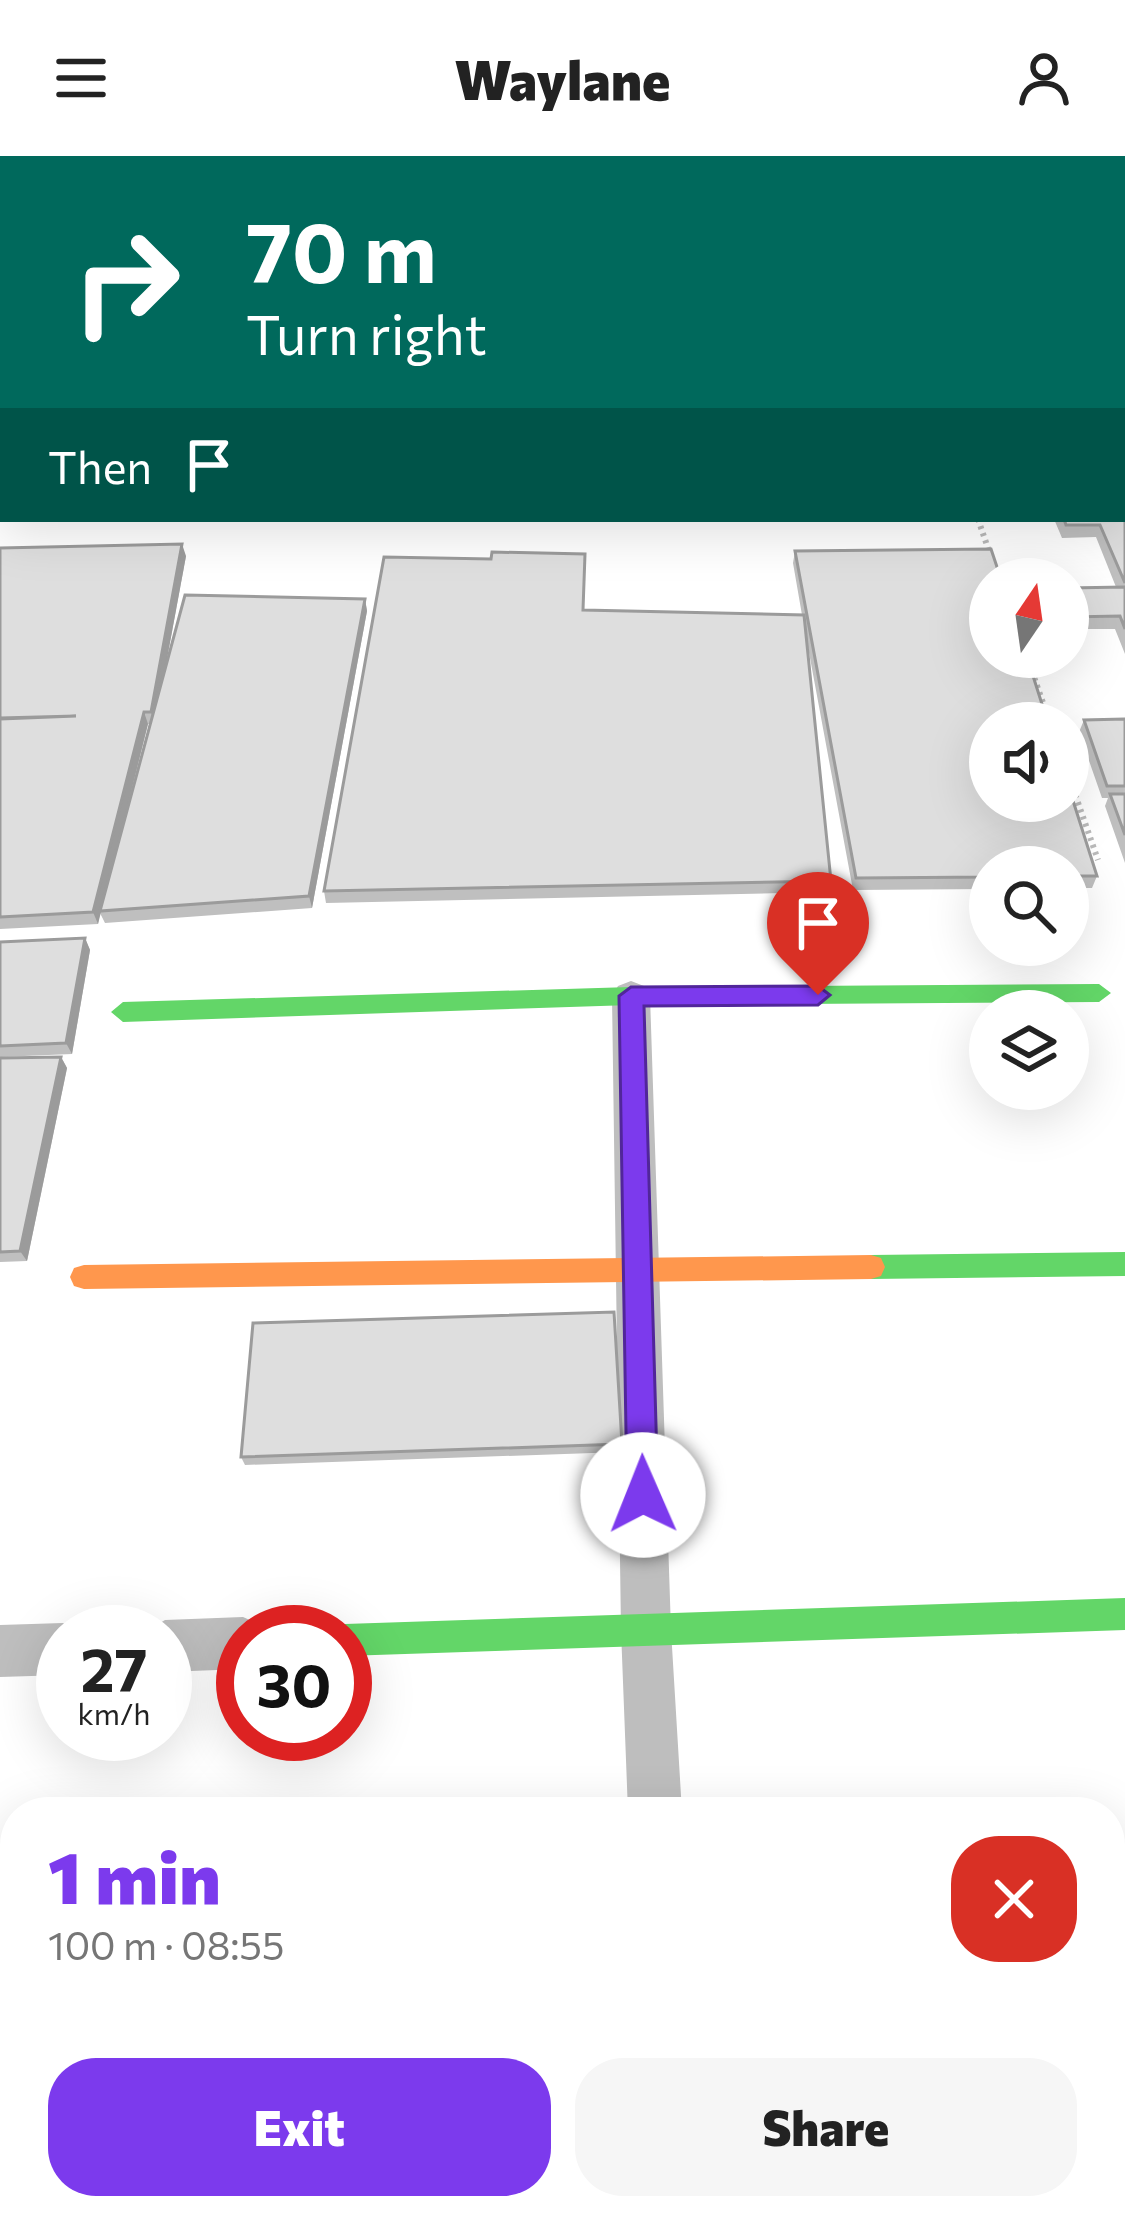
<!DOCTYPE html>
<meta charset="utf-8">
<style>
body{margin:0;font-family:Commissioner,sans-serif;background:#f6f6f6;color:#222;height:100vh;display:flex;flex-direction:column;font-size:45px;white-space:nowrap}
*{box-sizing:border-box;margin:0}
p{font-size:39px;color:#767676}
.icon{flex:none;width:66px;height:66px;fill:none;stroke:currentColor;stroke-width:2;stroke-linecap:round;stroke-linejoin:round}
.map{position:relative;flex:1;overflow:hidden}
.details{position:absolute;left:0px;top:1641px;width:1125px;height:423px;display:flex;flex-direction:column;background:#fff;border-radius:48px 48px 0 0;box-shadow:0 12px 48px #0002}
.details>*{flex:none}
.banner{position:absolute;left:0px;top:0px;width:1125px;height:366px;box-shadow:0 12px 48px #0002;background:#00695c;color:#fff;overflow:hidden}
.needle{width:78px;rotate:13deg}
.fabs{position:absolute;left:969px;top:402px;display:grid;gap:24px}
.fabs a{display:grid;place-items:center;width:120px;height:120px;border-radius:50%;background:#fff;box-shadow:0 12px 48px #0002;font-size:60px}
.speed{position:absolute;left:36px;top:1449px;display:flex;gap:24px;font-size:60px;font-weight:700;text-align:center}
.speed>*{display:grid;place-content:center;width:156px;height:156px;border-radius:50%;background:#fff;box-shadow:0 12px 48px #0002;line-height:1}
.speed small{font-size:30px;font-weight:400}
.speed .limit{border:18px solid #d22;background:#fff;color:#111}
.pin{position:absolute;display:grid;place-items:center;width:102px;height:102px;color:#fff;margin:-123px -51px;border-radius:50% 50% 50% 0;rotate:-45deg;box-shadow:0 0 12px #0007}
.pin .icon{rotate:45deg}
.me{position:absolute;width:132px;margin:-66px;rotate:359deg;stroke-linejoin:round;filter:drop-shadow(0 0 9px #0008)}
.turn{display:flex;align-items:center;gap:42px;height:252px;padding:0 48px;font-size:54px}
.turn .icon{width:156px;height:156px;stroke-width:2.5}
.turn b{display:block;font-size:84px;line-height:102px}
.then{display:flex;align-items:center;height:114px;padding:0 48px;background:#0003;gap:24px;font-size:45px}
.round{display:grid;place-items:center;flex:none;width:126px;height:126px;border-radius:48px;background:#f6f6f6}
.headline{display:flex;align-items:center;justify-content:space-between;height:204px;padding:0 48px}
h1{font-size:72px;font-weight:800;line-height:90px;color:#7c3aed}
.cta{display:flex;gap:24px;margin-top:auto;padding:24px 48px}
.cta a{flex:1;height:138px;border-radius:48px;background:#7c3aed;color:#fff;font-size:48px;font-weight:800;line-height:138px;text-align:center}
.cta a+a{background:#f6f6f6;color:#222}
header{display:flex;justify-content:space-between;align-items:center;height:156px;padding:0 48px;background:#fff;font-size:54px;font-weight:800}
.map>svg:first-child{display:block}
</style>
<header><svg class="icon" aria-label="menu" viewBox="0 0 24 24"><path d="M4 6h16M4 12h16M4 18h16"/></svg>Waylane<svg class="icon" aria-label="person" viewBox="0 0 24 24"><circle cx="12" cy="8" r="4"/><path d="M4 21q1-7 8-7t8 7"/></svg></header>
<div class="map">
<svg width="1125" height="2063" viewBox="0 0 1125 2063">
<rect width="100%" height="100%" fill="#fff"/>
<g fill="none" stroke-linecap="round" stroke-linejoin="round">
<g stroke="#b9b9b9" stroke-width="6" stroke-dasharray="3 4.5" stroke-linecap="butt">
<polyline points="978,363 991,401"/>
<polyline points="1027,501 1050,567"/>
<polyline points="1068,618 1098,704"/>
</g>
<g fill="#bebebe" fill-rule="evenodd">
<polygon points="556,0 744,0 554,3"/>
<polygon points="631,825 644,830 650,840 671,1474 682,1656 628,1656 621,1474 612,840 618,830"/>
<polygon points="243,1461 261,1469 264,1476 243,1476 243,1513 165,1516 165,1476 145,1476 165,1464"/>
<polygon points="63,1467 82,1476 63,1476 63,1519 0,1521 0,1469"/>
<rect x="1110" y="1961" width="15" height="62"/>
<polygon points="15,1998 15,2049 38,2049 0,2061 0,1999"/>
<polygon points="643,2049 705,2049 706,2063 644,2063"/>
</g>
<g fill="#63d668" fill-rule="evenodd">
<polygon points="1099,828 1111,837 1099,846 631,849 123,866 111,856 123,846 631,831"/>
<polygon points="1125,1096 1125,1120 871,1123 861,1120 857,1111 861,1102 871,1099"/>
<polygon points="1125,1442 1125,1474 345,1500 345,1476 332,1476 345,1468"/>
</g>
<polygon fill="#ff974d" fill-rule="evenodd" points="871,1099 881,1102 885,1111 881,1120 871,1123 84,1133 74,1130 70,1121 74,1112 84,1109"/>
</g>
<g fill="#bfbfbf" fill-rule="evenodd">
<polygon points="891,0 1125,0 1125,498 1115,473 1068,473 1068,432 1116,431 1096,381 1062,382 1054,363 1122,363 1122,3 890,3"/>
<rect x="0" y="7" width="3" height="279"/>
<path d="M0 392 186 400 164 518 365 443 367 455 312 752 105 767 100 757 98 768 0 773ZM148 568H150L118 688Z"/>
<polygon points="795,395 1097,720 1092,732 1068,732 1068,711 990,711 990,733 853,734 805,475 831,725 828,736 326,747 324,735 491,403 583,454 802,459 793,407"/>
<polygon points="1125,563 1125,707 1105,650 1108,642 1102,642 1079,576 1084,564"/>
<polygon points="85,782 90,794 72,898 0,901 0,786"/>
<polygon points="61,901 67,912 27,1105 0,1106 0,902"/>
<polygon points="622,1288 621,1296 245,1309 241,1301"/>
</g>
<g fill="#9b9b9b">
<polygon points="182,388 186,400 155,568 151,556"/>
<polygon points="365,443 367,455 312,752 309,740"/>
<polygon points="144,556 148,568 98,768 93,756"/>
<polygon points="85,782 90,794 72,898 66,887"/>
<polygon points="61,901 67,912 27,1105 20,1095"/>
</g>
<g fill="#dedede" stroke="#9b9b9b" stroke-width="3">
<polygon points="659,0 852,0 853,3 659,3"/>
<polygon points="893,0 1125,0 1125,251 1122,251 1122,3 894,3"/>
<rect x="0" y="7" width="3" height="90"/>
<rect x="0" y="104" width="3" height="50"/>
<rect x="0" y="159" width="3" height="115"/>
<polygon points="1122,259 1125,259 1125,427 1100,369 1066,369 1064,363 1122,363"/>
<polygon points="182,388 151,556 144,556 93,756 0,761 0,563 76,560 0,562 0,392"/>
<polygon points="991,393 1001,423 990,423 990,501 1027,501 1048,567 990,567 990,645 1068,645 1068,629 1097,720 1068,720 1068,711 990,711 990,721 856,722 795,395"/>
<polygon points="492,396 585,398 583,454 804,459 831,725 324,735 384,401 491,403"/>
<polygon points="1125,431 1125,473 1120,460 1068,461 1068,432"/>
<polygon points="185,439 365,443 309,740 100,755"/>
<polygon points="1125,563 1125,630 1107,630 1084,564"/>
<polygon points="1110,638 1125,638 1125,679"/>
<polygon points="85,782 66,887 0,890 0,786"/>
<polygon points="61,901 20,1095 0,1096 0,902"/>
<polygon points="614,1156 622,1288 241,1301 253,1167"/>
</g>
<polygon fill="#7c3aed" stroke="#51269a" stroke-width="3" points="818,830 830,839 818,849 644,850 658,1339 654,1350 643,1354 632,1350 627,1339 619,840 631,831"/>
</svg>
<div class="fabs">
<a><svg class="needle" viewBox="-14 -14 28 28"><path d="M0-13l5 13h-10z" fill="#e53935"/><path d="M0 13l5-13h-10z" fill="#767676"/></svg></a>
<a><svg class="icon" aria-label="sound" viewBox="0 0 24 24"><path d="M4 9h4l5-4v14l-5-4H4zM17 9q2 3 0 6"/></svg></a>
<a><svg class="icon" aria-label="search" viewBox="0 0 24 24"><circle cx="10" cy="10" r="6"/><path d="M15 15l6 6"/></svg></a>
<a><svg class="icon" aria-label="layers" viewBox="0 0 24 24"><path d="M12 4l9 5-9 5-9-5zM3 14l9 5 9-5"/></svg></a>
</div>
<div class="speed"><div>27<small>km/h</small></div><div class="limit">30</div></div>
<div class="pin" style="left:818px;top:839px;background:#d93025"><svg class="icon" aria-label="arrive" viewBox="0 0 24 24"><path d="M6 21V4h12l-3 4 3 4H6"/></svg></div>
<svg class="me" style="left:643px;top:1339px" viewBox="-20 -20 40 40"><circle r="19" fill="#fff"/><path d="M0-13L10 11 0 6-10 11z" fill="#7c3aed"/></svg>
<div class="banner">
<div class="turn"><svg class="icon" aria-label="right" viewBox="0 0 24 24"><path d="M7 20v-9h11M14 6l5 5-5 5"/></svg><div><b>70 m</b>Turn right</div></div>
<div class="then">Then<svg class="icon" aria-label="arrive" viewBox="0 0 24 24"><path d="M6 21V4h12l-3 4 3 4H6"/></svg></div>
</div>
<section class="details">
<div class="headline"><div><h1>1 min</h1><p>100 m · 08:55</p></div><a class="round" style="background:#d93025;color:#fff"><svg class="icon" aria-label="close" viewBox="0 0 24 24"><path d="M6 6l12 12M18 6L6 18"/></svg></a></div>
<div class="cta"><a>Exit</a><a>Share</a></div>
</section>
</div>
